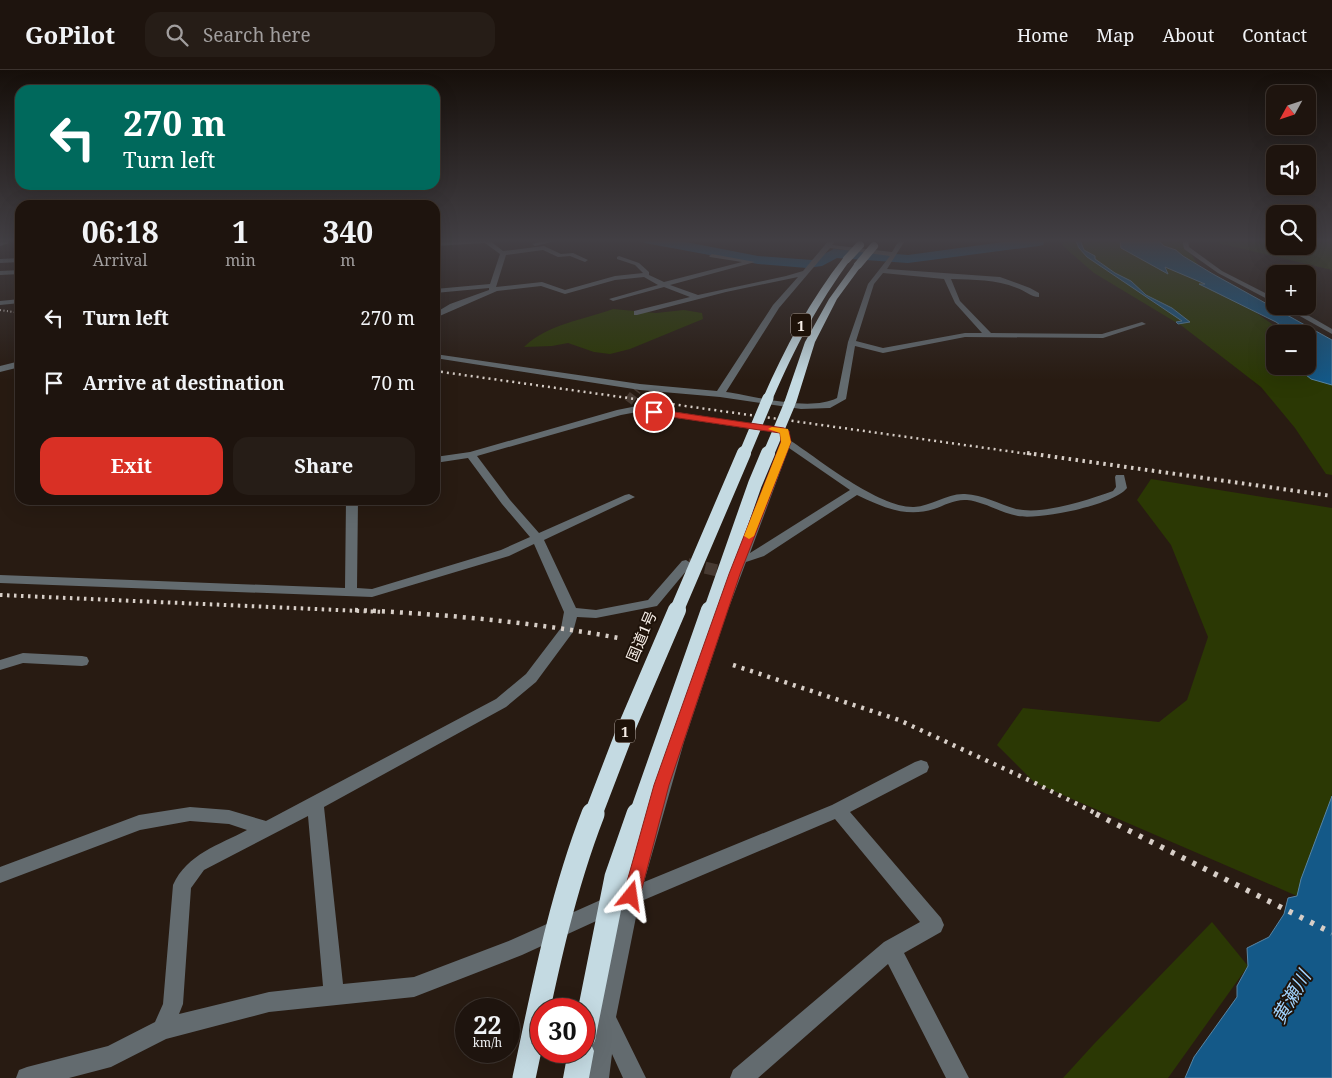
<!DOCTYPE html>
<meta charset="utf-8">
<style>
body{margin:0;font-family:"Noto Serif","Noto Sans JP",serif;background:#261d17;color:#f1f3f6;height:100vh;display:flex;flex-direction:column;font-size:19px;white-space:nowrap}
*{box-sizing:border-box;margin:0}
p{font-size:16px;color:#a19e9e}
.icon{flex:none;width:28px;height:28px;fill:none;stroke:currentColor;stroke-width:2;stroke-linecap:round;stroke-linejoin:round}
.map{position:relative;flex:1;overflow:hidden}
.panel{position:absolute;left:15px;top:130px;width:425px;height:305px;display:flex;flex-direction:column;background:#1e140e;border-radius:15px;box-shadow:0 5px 20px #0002,0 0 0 1px #3c332e}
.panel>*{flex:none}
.banner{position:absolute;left:15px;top:15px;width:425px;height:105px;border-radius:15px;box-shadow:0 5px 20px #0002,0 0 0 1px #3c332e;background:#00695c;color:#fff;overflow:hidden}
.needle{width:32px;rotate:230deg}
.buttons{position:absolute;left:1266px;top:15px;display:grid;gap:10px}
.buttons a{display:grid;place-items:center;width:50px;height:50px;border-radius:10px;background:#1e140e;box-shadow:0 5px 20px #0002,0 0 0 1px #3c332e;font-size:25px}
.speed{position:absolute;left:455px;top:928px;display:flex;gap:10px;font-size:25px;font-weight:700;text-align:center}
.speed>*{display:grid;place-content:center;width:65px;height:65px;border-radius:50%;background:#1e140e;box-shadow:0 5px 20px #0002,0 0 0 1px #3c332e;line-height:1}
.speed small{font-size:12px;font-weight:400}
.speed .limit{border:8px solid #d22;background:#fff;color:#111}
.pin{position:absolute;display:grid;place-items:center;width:42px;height:42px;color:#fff;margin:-21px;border:2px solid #fff;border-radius:50%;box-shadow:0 1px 5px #0007}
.me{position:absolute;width:55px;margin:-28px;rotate:15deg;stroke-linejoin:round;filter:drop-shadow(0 0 4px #0008)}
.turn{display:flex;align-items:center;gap:18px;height:105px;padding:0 25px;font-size:22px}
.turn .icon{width:65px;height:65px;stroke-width:2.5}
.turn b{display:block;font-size:35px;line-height:42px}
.eta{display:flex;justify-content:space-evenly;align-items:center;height:85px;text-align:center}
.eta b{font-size:30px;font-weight:700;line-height:35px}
.primary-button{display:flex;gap:10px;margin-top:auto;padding:10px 25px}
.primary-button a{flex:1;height:58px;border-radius:15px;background:#d93025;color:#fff;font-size:20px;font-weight:700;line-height:58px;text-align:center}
.primary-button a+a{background:#261d17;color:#f1f3f6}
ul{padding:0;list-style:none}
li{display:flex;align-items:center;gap:15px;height:65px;padding:0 25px}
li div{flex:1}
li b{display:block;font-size:19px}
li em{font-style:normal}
header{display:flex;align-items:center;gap:30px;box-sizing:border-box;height:70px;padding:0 25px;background:#1e140e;border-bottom:1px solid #3c332e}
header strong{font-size:24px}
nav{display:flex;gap:28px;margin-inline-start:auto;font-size:18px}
.search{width:350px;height:45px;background:#261d17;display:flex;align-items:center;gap:12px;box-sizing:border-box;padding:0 18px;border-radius:15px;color:#a19e9e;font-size:19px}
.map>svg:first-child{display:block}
</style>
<header>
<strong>GoPilot</strong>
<div class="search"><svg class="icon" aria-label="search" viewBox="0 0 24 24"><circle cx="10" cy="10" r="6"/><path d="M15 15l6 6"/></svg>Search here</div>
<nav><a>Home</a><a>Map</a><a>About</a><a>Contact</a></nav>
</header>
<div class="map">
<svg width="1332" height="1008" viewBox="0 0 1332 1008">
<rect width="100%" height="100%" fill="#281b12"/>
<g fill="#2b3804">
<polygon points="1062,169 1178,169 1185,175 1207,208 1286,264 1275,264 1275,296 1308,296 1315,310 1332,315 1332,405 1326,404 1295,358 1261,317 1182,256 1094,203 1063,176"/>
<polygon points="1201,169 1275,169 1275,176 1308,176 1308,169 1332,169 1332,200"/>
<path d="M613 239 656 243 684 240 702 243 703 249 630 279 610 284 594 282 568 273 552 276 524 277C547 254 584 250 613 239Z"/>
<polygon points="1151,409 1332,438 1332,749 1297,826 1035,713 997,675 1023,638 1159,652 1187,630 1208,567 1171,475 1137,430"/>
<polygon points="1212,852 1248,896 1168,1008 1063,1008 1094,974"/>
</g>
<g fill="#145988" stroke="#5885a4">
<polygon points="1075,169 1080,170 1084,180 1095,186 1095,189 1115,203 1131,211 1146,225 1172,238 1190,252 1178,254 1176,252 1182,251 1087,187 1079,178"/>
<polygon points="1109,169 1157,169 1164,176 1176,180 1183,186 1213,204 1332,270 1332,315 1311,309 1295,296 1308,296 1308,264 1290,262 1276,252 1199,214 1205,214 1165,197 1168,204 1121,178 1120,170"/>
<polygon points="1332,726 1332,1008 1185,1008 1194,987 1237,927 1237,916 1248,896 1247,878 1269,867 1284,844 1288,828 1297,826 1301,809"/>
</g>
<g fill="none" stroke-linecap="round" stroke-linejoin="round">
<polygon fill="#145988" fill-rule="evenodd" points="638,169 670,169 758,186 812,190 834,179 908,185 1026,169 1045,169 1043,175 1038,176 908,193 837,188 822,196 807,198 758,194 645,173"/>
<polyline stroke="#473a32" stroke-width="9" stroke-dasharray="9 4.5" stroke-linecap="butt" points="628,332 637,320"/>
<polyline stroke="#473a32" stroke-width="12" stroke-dasharray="12 5.5" stroke-linecap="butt" points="688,494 734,504"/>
<g fill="#636b6f" fill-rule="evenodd">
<path d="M488 169 503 181 544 176 561 184 573 183 588 190 585 192 570 186 558 187 543 180 506 185 496 217 542 212 565 220 615 206 643 203 635 195 617 189V187L619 186 639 193 649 202V205L664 212 742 192 710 187 709 186 712 184 755 192 670 215 698 225 786 206 803 201 830 169H837L832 175 892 182 900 169H906L887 199 1000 207 1030 218 1039 223V227C1031 227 1024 220 1017 218 995 209 975 210 951 209L960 231 991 263 1102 264 1142 252 1146 254 1103 268 965 267 883 283 855 276 846 329 830 338 801 339 720 327 640 320 435 288V284L640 314 717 321 773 235 798 207 726 222 637 245H634V241L690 227 664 217 613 231 609 229 658 215 644 207 615 210 565 224 541 216 497 221 435 248V243L450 234 489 220V218L435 223V219L490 214 500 184 485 173 435 176V172ZM830 178 890 186 868 214 848 272 837 328C810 342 755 326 726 322L779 238ZM883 203 944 209 955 233 982 263H965L883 278 856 271 874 214Z"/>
<polygon points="550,169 564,169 535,176 532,174"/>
<polygon points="1182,169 1188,169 1189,177 1222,201 1275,228 1275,233 1218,203 1184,179"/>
<polygon points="0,172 6,171 9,173 0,176"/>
<polygon points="20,188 20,192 0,193 0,189"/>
<polygon points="20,200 20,204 0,205 0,201"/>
<polygon points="20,229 20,233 0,235 0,231"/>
<polygon points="1282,236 1292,236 1332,259 1332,264"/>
<polygon points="20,291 20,297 0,302 0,296"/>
<path d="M637 336 787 359 791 371C820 390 879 438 914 437 932 436 947 423 965 424 983 425 999 434 1016 439 1045 445 1087 430 1113 421L1116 417 1115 407 1116 405H1124L1127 418C1114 435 1040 450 1018 446 1001 443 985 432 967 430 955 429 945 435 934 439 906 448 882 437 857 425L764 486 746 492 728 540 684 672 644 812 832 735 915 692 921 690 927 692 929 697 927 702 850 742 941 848 944 855 941 862 904 883 969 1008H946L888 894 758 1008H730L733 1000 884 872 920 852 835 749 639 832 616 947 646 1008H623L612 984 609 1008H587L594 947 618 841 522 885 414 927 269 942 166 969 111 997 69 1008H16L19 1000 27 997 108 976 155 952 163 934 173 815C187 784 219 775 247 760L229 754 190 751 140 760 0 813V797L139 745 190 737 229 740 266 751 496 629 526 604 561 558 564 542 534 474 509 486 372 527 0 513V505L345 518 346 430H358L357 518 372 519 501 480 530 467 502 434 468 388 435 393V387L470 382 617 340ZM637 342 780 363 781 372C723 519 662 667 623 820L511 870 414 907 343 914 324 737 506 637 536 612 573 562 577 547 596 548 657 536 692 494 686 490 682 491 648 530 596 540 576 538 544 470 635 427 629 424 625 425 539 463 510 430 477 386 621 345ZM789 378 850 420 750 483ZM308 746 323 916 269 922 179 944 183 934 191 818 204 800Z"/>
<polygon points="23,583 82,586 87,587 89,591 87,595 82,596 23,593 0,600 0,590"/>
</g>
<g fill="#c4dae2" fill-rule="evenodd">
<path d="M844 187 851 189C817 235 796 276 773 328L768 331 764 330 763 328C785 278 810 230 844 187Z"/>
<polygon points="855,193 862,195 837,229 815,272 796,333 790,336 786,335 784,333 805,272 829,229"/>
<polygon points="584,969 590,972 594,981 589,1008 563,1008 568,981 584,981"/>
</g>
<polyline stroke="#d7cec7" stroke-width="2" stroke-dasharray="1 2.5" stroke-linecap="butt" points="0,240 20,243"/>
<polyline stroke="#d7cec7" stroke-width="2.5" stroke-dasharray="2 4" stroke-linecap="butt" points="435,301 1036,385"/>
<g stroke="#d7cec7" stroke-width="4" stroke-dasharray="2.5 4.5" stroke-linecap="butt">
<polyline points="1027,383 1332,426"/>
<polyline points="0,525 383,542"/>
</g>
<g stroke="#d7cec7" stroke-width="4.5" stroke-dasharray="3 6" stroke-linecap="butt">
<path d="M355 540C443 544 532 552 619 568"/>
<polyline points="733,595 899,650 1035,713 1099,745"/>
</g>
<polyline stroke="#d7cec7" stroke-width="5.5" stroke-dasharray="4 8" stroke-linecap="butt" points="1096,744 1332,863"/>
<g stroke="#c4dae2" stroke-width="8">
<polyline points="847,189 860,175"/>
<polyline points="858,195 874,176"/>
</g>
<g stroke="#c4dae2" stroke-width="11">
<polyline points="744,385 768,328"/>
<polyline points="768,385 790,333"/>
</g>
<g stroke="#c4dae2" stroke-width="14">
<polyline points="676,542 744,383"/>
<polyline points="710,542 755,414 768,383"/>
</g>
<g stroke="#c4dae2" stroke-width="18">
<polyline points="593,745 626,659 677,540"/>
<polyline points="638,745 710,540"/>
</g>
<g stroke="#c4dae2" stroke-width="23">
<polyline points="584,967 616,807 638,744"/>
<path d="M524 1008C543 919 560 829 593 744"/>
</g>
</g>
<linearGradient id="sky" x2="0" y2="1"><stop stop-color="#160f0a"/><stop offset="0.55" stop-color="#423f44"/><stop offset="1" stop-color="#423f44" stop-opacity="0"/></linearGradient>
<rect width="1332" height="310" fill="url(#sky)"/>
<polygon fill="#d93025" stroke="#8d1f18" points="654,339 784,358 789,361 791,372 740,504 669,715 640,826 637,831 631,834 625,831 623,826 654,715 729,504 781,372 780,363 651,344 651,340"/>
<polygon fill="#f59e0b" points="772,357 788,359 791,372 754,466 749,469 744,466 781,372 780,363 768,359"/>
<g text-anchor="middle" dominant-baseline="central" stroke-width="4" stroke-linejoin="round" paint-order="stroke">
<g fill="#1e1209" stroke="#b5aba4" stroke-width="1">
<rect x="791" y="243.5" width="20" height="23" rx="4"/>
<rect x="615" y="649.5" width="20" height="23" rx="4"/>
</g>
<g font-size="14" font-weight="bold" fill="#f6ede6">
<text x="801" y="255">1</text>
<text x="625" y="661">1</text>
</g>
<g font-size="15" fill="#f6ede6" stroke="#1e1209">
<text transform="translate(641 566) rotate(-67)">国道1号</text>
</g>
<g font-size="19" font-style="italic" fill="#a0d2fc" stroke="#1e1209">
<text transform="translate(1291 927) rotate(-60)">黄瀬川</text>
</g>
</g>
</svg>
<div class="buttons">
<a><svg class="needle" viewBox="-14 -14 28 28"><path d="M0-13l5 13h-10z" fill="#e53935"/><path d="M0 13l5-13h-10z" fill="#a19e9e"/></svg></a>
<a><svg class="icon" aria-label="sound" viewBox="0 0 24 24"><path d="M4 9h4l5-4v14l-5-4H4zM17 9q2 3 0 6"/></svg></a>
<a><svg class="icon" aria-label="search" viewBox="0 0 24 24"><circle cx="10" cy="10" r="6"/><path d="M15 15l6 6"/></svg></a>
<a>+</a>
<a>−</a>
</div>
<div class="speed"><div>22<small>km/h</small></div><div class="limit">30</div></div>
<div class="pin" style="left:654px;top:342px;background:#d93025"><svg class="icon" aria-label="arrive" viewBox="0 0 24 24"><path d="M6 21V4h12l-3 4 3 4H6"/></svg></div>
<svg class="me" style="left:631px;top:826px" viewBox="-20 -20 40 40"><path d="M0-17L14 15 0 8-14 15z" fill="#d93025" stroke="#fff" stroke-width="4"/></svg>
<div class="banner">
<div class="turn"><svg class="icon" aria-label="left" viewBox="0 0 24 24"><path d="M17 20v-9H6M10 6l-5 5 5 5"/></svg><div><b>270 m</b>Turn left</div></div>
</div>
<section class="panel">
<div class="eta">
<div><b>06:18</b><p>Arrival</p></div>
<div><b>1</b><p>min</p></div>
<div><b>340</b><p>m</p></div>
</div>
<ul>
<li><svg class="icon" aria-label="left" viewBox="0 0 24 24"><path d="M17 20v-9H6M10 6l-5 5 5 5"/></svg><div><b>Turn left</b></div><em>270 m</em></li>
<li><svg class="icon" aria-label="arrive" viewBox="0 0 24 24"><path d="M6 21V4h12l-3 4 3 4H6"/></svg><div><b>Arrive at destination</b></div><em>70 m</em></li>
</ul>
<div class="primary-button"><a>Exit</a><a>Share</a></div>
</section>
</div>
